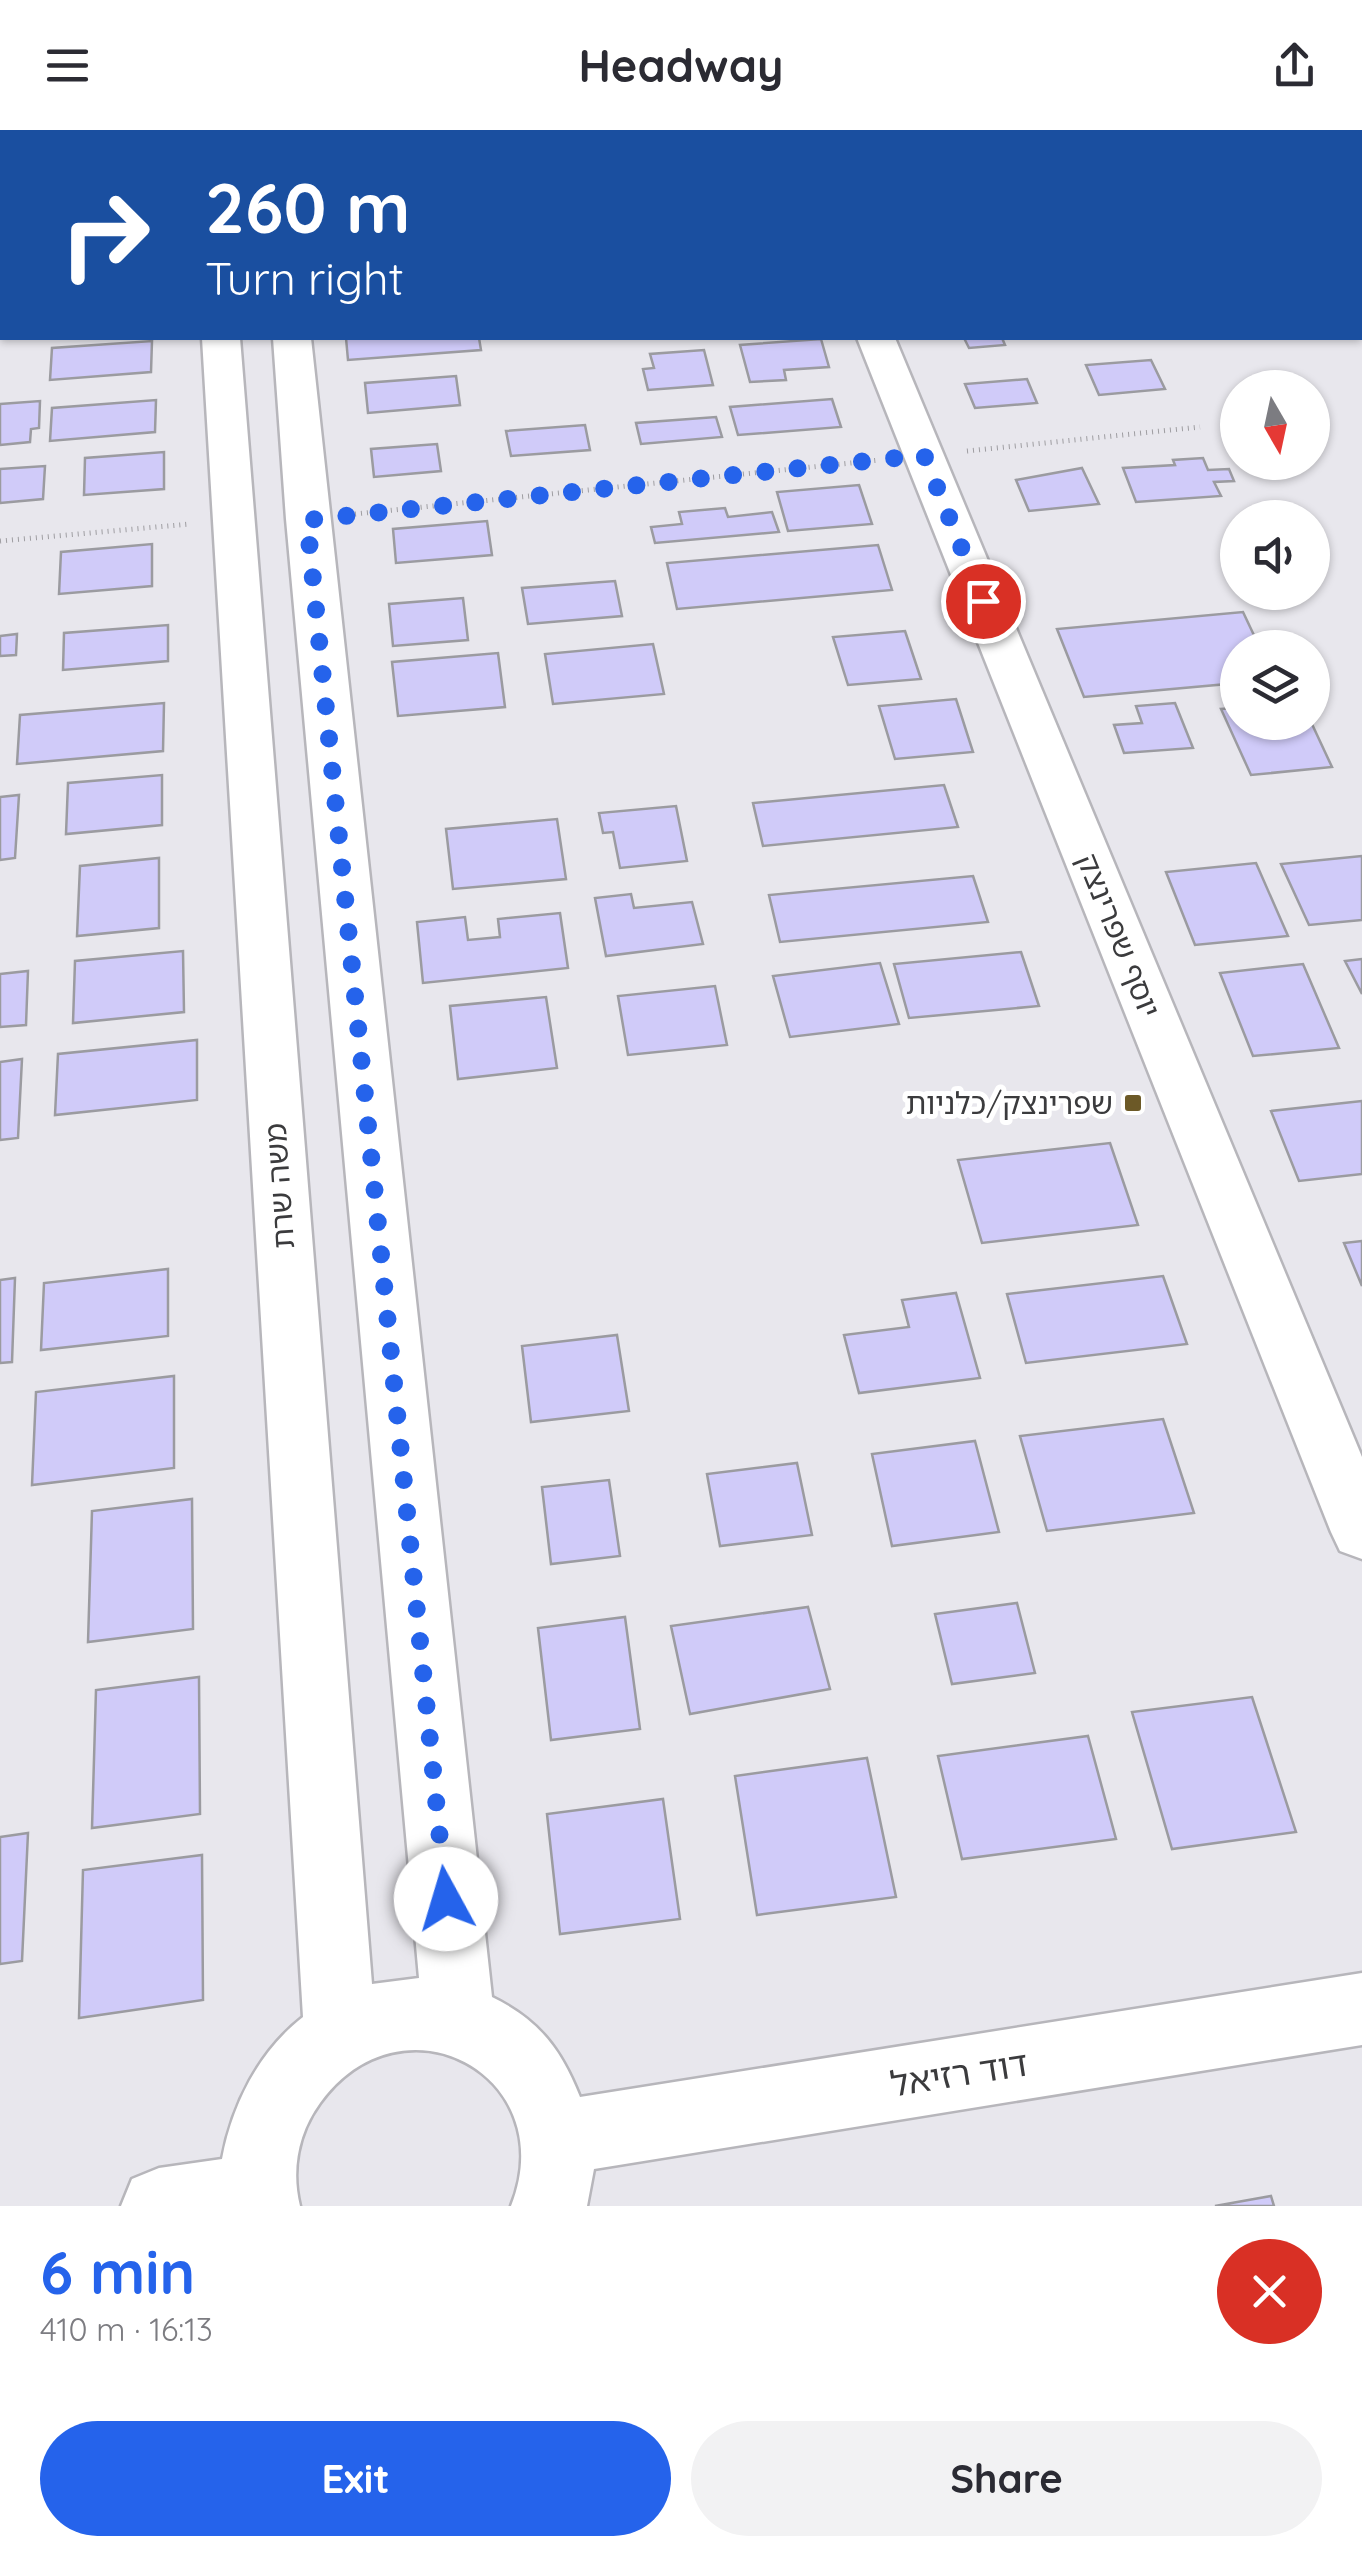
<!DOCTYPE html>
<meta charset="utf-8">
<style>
body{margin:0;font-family:Quicksand,"Noto Sans Hebrew",sans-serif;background:#f2f2f3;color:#2b2b33;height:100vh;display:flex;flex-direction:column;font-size:38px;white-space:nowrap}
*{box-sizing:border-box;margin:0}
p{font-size:32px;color:#7c7c81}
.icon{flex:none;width:55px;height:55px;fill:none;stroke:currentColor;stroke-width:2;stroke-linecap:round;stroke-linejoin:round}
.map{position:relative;height:2076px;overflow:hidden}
.panel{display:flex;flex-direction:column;background:#fff;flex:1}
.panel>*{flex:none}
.guide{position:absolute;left:0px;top:0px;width:1362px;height:210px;box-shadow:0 2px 8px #0004;background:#1a4fa0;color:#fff;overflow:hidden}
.needle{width:65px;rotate:171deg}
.tools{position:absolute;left:1220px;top:240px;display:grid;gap:20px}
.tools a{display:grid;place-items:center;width:110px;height:110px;border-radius:50%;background:#fff;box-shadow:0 2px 8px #0004;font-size:50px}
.pin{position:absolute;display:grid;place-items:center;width:85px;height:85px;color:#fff;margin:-42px;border:5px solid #fff;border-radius:50%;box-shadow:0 2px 10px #0007}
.me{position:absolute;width:110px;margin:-55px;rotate:354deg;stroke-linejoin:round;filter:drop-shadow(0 0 8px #0008)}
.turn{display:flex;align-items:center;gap:35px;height:210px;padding:0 40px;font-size:45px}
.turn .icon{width:130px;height:130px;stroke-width:2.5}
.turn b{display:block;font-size:70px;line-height:85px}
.round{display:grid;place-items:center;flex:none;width:105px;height:105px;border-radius:52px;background:#f2f2f3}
.head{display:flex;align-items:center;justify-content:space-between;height:170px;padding:0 40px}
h1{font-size:60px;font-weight:700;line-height:75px;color:#2563eb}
.cta{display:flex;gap:20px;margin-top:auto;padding:20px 40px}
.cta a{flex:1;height:115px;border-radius:60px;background:#2563eb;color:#fff;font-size:40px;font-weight:700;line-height:115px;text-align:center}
.cta a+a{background:#f2f2f3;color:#2b2b33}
header{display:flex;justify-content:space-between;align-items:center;height:130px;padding:0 40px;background:#fff;font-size:45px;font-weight:700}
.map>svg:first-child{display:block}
</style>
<header><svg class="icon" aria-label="menu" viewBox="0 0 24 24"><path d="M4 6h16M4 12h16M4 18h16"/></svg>Headway<svg class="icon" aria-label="share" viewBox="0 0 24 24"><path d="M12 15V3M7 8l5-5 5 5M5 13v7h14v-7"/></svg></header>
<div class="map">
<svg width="1362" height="2076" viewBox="0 0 1362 2076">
<rect width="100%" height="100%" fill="#e8e7ed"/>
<g fill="#d0cbf9" stroke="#9b9ba0" stroke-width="2.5">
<polygon points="346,208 479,208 481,220 348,230"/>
<polygon points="964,208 1002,208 1005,215 969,218"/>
<polygon points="821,209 829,237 784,240 786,250 750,252 740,215"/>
<polygon points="152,211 151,242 50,250 52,218"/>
<polygon points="704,220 713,255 648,260 643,239 654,238 650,224"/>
<polygon points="1151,230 1165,259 1099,265 1086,235"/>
<polygon points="456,246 460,275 368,283 365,253"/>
<polygon points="1027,249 1037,273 975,278 965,254"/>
<polygon points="832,269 841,297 738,305 730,277"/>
<polygon points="156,270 155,302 50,311 52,278"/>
<polygon points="40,271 39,298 31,299 30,312 0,315 0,274"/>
<polygon points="716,287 722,307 641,314 636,293"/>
<polygon points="585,295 590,320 511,326 506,301"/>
<polygon points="437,314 441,341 374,347 371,319"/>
<polygon points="164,322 164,359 84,365 85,328"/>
<polygon points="1203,328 1208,340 1229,339 1234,351 1214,352 1221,366 1136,372 1123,338 1175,335 1173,330"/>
<polygon points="45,336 43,369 0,373 0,339"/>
<polygon points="1082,338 1099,374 1029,381 1016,350"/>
<polygon points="859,355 872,394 788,401 777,362"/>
<polygon points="725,378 728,387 772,382 779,402 655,413 651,397 682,394 679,382"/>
<polygon points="487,391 492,425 396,433 393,399"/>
<polygon points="152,414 152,456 59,464 61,422"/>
<polygon points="878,415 892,460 677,479 667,433"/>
<polygon points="615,451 622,486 528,494 522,458"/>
<polygon points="463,468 468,510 393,516 389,474"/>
<polygon points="1243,482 1260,518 1238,518 1238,553 1084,567 1057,499"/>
<polygon points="168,495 168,531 63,540 64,503"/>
<polygon points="905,501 921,549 848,555 833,507"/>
<polygon points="17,504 16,525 0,526 0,506"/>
<polygon points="653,514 664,564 553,574 545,524"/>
<polygon points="498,523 505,577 398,586 392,532"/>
<polygon points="956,569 973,622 895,629 879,576"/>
<polygon points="164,573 163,621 17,634 20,585"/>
<polygon points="1175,573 1193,618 1124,623 1114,595 1142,593 1136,576"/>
<polygon points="1238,578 1238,592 1311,592 1332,637 1251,645 1221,579"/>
<polygon points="162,645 162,695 66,704 68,653"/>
<polygon points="944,655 958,697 763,716 753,673"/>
<polygon points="19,665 15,728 0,730 0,667"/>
<polygon points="676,676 687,731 620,738 613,702 603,703 599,683"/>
<polygon points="557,689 566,749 453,759 446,699"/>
<polygon points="1362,726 1362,790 1309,795 1281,734"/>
<polygon points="159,728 159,798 77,806 80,736"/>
<polygon points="1256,733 1288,806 1195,815 1166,742"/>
<polygon points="973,746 988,792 780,812 769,765"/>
<polygon points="631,764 634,778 692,772 703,814 606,826 595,768"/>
<polygon points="560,783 568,838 423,853 417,792 465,787 468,810 500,807 498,789"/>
<polygon points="183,821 184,882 73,893 75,831"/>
<polygon points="1021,822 1039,876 909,888 894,834"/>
<polygon points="1362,829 1362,864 1345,831"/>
<polygon points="880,833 899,894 790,907 773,846"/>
<polygon points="1303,834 1339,918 1253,926 1220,843"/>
<polygon points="28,841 26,895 0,897 0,844"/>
<polygon points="715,856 727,915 628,925 618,866"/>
<polygon points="546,867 557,938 458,949 450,876"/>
<polygon points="197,910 197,970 55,985 58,924"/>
<polygon points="22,929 18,1008 0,1010 0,932"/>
<polygon points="1362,971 1362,1044 1299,1051 1271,981"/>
<polygon points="1110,1013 1138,1095 982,1113 958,1030"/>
<polygon points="1362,1111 1362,1156 1344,1113"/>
<polygon points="168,1139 168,1206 41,1220 44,1153"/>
<polygon points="1163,1146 1187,1214 1026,1233 1007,1164"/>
<polygon points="15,1148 12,1232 0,1233 0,1150"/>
<polygon points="956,1163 980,1248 859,1263 844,1205 909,1197 902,1170"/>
<polygon points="617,1205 629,1281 531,1292 522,1216"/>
<polygon points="174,1246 174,1338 32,1355 36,1262"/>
<polygon points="1163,1289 1194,1383 1047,1401 1020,1306"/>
<polygon points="975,1311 999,1402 892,1416 872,1324"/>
<polygon points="797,1333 812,1405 720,1416 707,1344"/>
<polygon points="609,1350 620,1426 551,1434 542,1357"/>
<polygon points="192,1369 193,1499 88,1512 92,1381"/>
<polygon points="1017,1473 1035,1543 952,1554 935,1484"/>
<polygon points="808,1477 830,1559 690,1584 671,1496"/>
<polygon points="625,1487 640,1599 551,1610 538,1498"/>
<polygon points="199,1547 200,1684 92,1698 96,1560"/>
<polygon points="1252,1567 1296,1702 1172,1719 1132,1582"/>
<polygon points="1088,1606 1116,1709 962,1729 938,1626"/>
<polygon points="867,1628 896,1767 757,1785 735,1646"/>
<polygon points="663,1669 680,1789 560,1804 547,1684"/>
<polygon points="28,1703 22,1831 0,1834 0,1707"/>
<polygon points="202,1725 203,1870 79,1888 83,1740"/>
<polygon points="1271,2066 1274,2076 1215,2076"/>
</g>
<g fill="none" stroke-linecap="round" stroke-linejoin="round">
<g stroke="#b7b6bb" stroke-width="5">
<g id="minor">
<polygon points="193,0 227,0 228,2 194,2"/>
<rect x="258" y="0" width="34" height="2"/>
<polygon points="774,0 808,0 809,2 775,2"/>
<path d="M202 208H240L372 1854 419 1848 286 389 273 208H311L492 1867C539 1890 561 1919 580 1967L1362 1843V1915L594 2039 587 2076H511C563 1946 403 1859 320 1973 298 2003 291 2040 300 2076H121L132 2049 159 2038 222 2029C232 1975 259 1921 303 1887Z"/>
<polygon points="857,208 895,208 1362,1327 1362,1429 1340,1421 1331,1402"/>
</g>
</g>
<g stroke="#9e9da1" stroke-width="5" stroke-dasharray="1 5" stroke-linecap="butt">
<polyline points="967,321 1200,297"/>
<polyline points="355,384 880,330"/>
<polyline points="0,411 190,394"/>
</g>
<use href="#minor" fill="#fff" fill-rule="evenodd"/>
</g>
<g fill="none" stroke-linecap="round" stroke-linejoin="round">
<polyline stroke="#2563eb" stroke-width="18" stroke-dasharray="0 32.4" points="446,1769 307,390 924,325 983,471"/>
</g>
<rect fill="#6c5927" stroke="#fff" stroke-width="4" x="1123" y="963" width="20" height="20" rx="5"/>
<g text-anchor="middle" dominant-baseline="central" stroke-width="10" stroke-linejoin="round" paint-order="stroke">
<g font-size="30" fill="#3b3b3d" stroke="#fff">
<text transform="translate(1119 805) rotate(68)">יוסף שפרינצק</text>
<text transform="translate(279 1056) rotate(-94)">משה שרת</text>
</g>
<g font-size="30" fill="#3b3b3d" stroke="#fff" text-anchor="end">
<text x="1113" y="973">שפרינצק/כלניות</text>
</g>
<g font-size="35" fill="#3b3b3d" stroke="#fff">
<text transform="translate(959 1943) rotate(-9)">דוד רזיאל</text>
</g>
</g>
</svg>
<div class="tools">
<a><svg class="needle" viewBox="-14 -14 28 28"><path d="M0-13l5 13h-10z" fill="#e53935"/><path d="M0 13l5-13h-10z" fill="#7c7c81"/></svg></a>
<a><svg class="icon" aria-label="sound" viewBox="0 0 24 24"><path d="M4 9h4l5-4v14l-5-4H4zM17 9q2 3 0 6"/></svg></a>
<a><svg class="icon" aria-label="layers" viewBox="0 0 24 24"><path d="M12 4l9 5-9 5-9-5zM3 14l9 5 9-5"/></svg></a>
</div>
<div class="pin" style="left:983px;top:471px;background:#d93025"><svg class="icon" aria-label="arrive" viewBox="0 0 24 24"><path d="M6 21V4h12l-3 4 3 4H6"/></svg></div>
<svg class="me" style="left:446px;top:1769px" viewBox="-20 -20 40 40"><circle r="19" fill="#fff"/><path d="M0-13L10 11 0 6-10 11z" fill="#2563eb"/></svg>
<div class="guide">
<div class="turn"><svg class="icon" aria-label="right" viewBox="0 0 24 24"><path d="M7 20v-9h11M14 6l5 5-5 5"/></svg><div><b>260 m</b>Turn right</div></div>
</div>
</div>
<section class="panel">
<div class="head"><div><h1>6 min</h1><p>410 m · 16:13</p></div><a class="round" style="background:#d93025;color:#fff"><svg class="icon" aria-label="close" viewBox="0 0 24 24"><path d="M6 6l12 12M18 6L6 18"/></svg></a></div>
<div class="cta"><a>Exit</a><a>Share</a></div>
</section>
